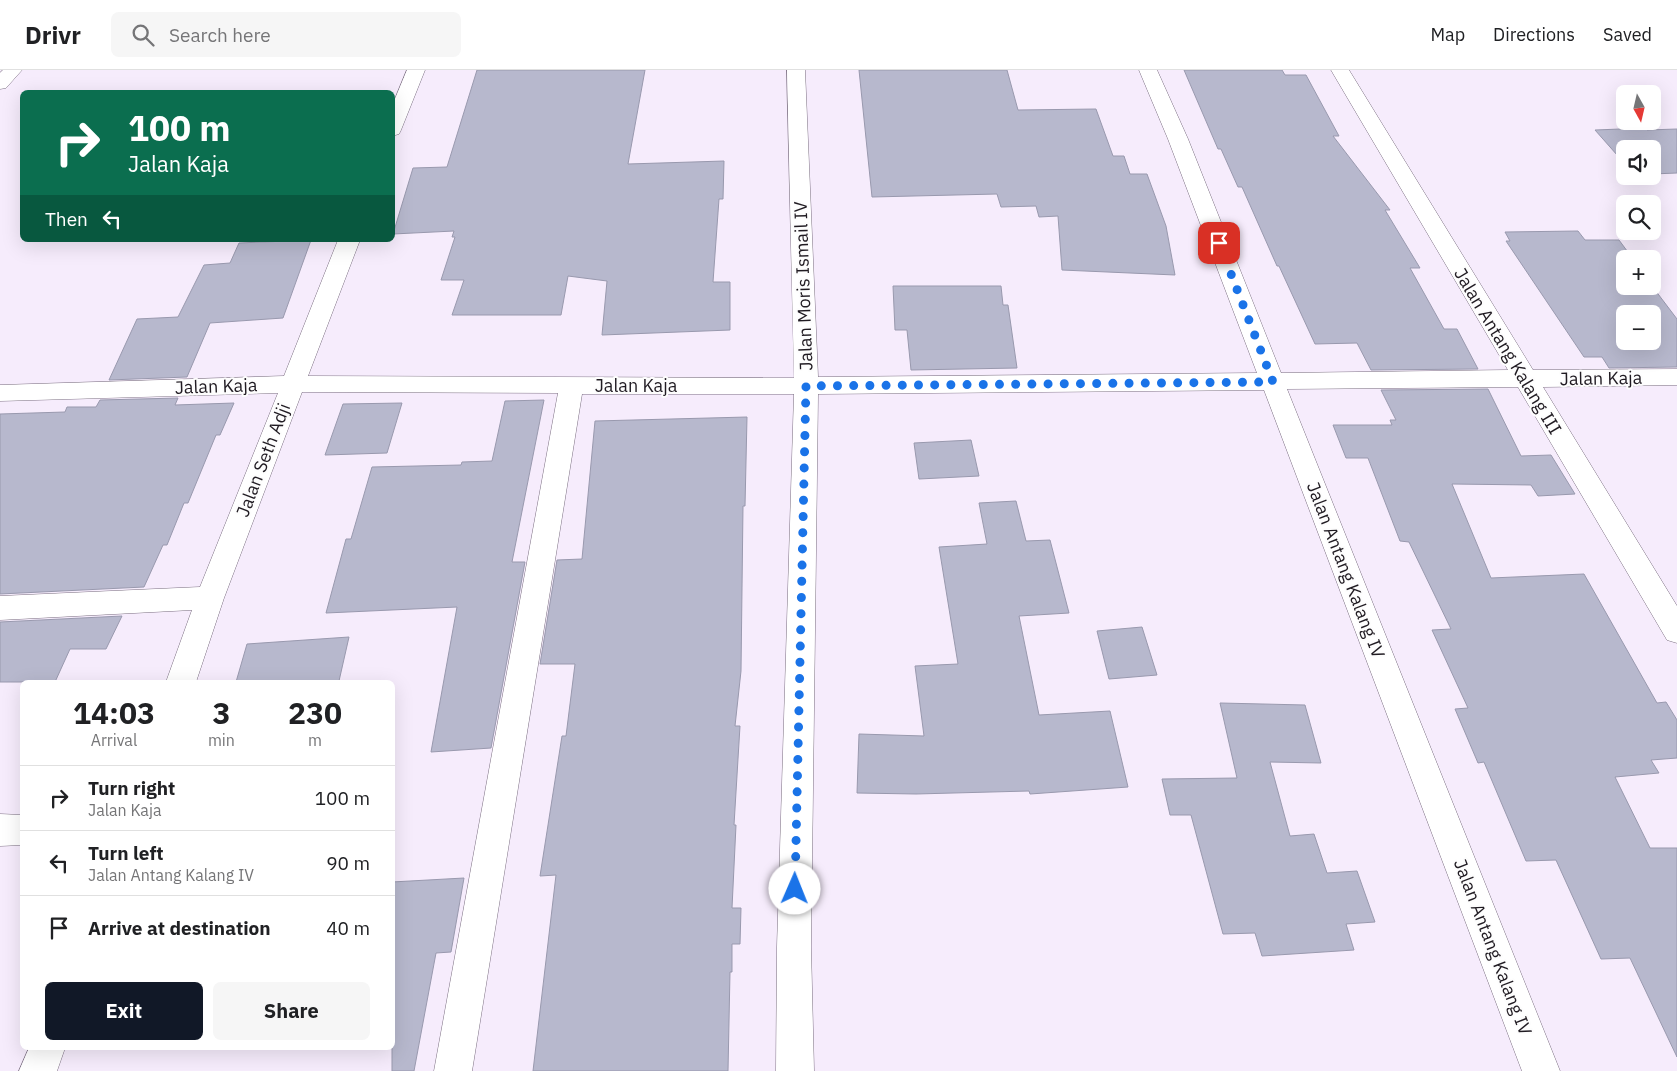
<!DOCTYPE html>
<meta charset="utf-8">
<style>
body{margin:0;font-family:"IBM Plex Sans",sans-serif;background:#f6f6f6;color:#202124;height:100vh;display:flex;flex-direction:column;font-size:19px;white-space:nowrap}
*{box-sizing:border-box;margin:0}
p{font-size:16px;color:#757577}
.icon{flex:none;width:28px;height:28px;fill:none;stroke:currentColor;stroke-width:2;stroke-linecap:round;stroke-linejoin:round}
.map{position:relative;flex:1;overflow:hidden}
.side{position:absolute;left:20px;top:610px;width:375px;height:370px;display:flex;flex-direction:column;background:#fff;border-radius:8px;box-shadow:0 5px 20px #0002}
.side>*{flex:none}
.top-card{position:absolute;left:20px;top:20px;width:375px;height:152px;border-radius:8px;box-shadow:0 5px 20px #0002;background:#0b6e4f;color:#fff;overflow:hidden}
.needle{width:32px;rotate:172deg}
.controls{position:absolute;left:1616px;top:15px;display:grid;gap:10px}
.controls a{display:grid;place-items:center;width:45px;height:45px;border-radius:8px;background:#fff;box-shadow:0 5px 20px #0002;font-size:25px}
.pin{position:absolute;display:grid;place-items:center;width:42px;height:42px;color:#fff;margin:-21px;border-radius:10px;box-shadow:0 2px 8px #0006}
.me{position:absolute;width:55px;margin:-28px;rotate:1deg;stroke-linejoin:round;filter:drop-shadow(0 0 4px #0008)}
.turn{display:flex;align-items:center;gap:18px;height:105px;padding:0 25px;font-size:22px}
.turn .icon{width:65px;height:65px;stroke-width:2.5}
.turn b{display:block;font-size:35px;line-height:42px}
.then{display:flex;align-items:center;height:48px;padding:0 25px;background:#0003;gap:10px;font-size:19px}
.eta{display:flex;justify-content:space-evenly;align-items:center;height:85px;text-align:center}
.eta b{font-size:30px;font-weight:700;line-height:35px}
.cta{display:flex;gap:10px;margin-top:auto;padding:10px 25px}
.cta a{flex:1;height:58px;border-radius:8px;background:#111827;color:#fff;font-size:20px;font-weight:700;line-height:58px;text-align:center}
.cta a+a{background:#f6f6f6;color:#202124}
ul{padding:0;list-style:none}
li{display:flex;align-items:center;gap:15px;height:65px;padding:0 25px;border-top:1px solid #e0e0e0}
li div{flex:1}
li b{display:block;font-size:19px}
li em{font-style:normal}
header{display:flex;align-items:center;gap:30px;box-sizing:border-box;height:70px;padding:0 25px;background:#fff;border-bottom:1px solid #e0e0e0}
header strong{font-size:24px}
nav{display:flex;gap:28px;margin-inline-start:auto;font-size:18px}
.search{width:350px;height:45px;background:#f6f6f6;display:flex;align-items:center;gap:12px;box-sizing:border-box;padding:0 18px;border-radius:8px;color:#757577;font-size:19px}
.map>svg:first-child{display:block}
</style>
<header>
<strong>Drivr</strong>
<div class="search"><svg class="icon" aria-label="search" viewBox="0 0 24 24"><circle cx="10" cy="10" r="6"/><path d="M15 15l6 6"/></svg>Search here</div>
<nav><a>Map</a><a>Directions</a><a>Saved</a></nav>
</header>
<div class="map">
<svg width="1677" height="1001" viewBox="0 0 1677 1001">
<rect width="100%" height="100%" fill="#f6ecfc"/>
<g fill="#b7b8cd" stroke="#9999ae" fill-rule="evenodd">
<polygon points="477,0 645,0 628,94 724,91 723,129 719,129 713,212 730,212 730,260 602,265 607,211 568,206 561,245 452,245 464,210 441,210 455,167 452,167 454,161 393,164 413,98 447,97"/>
<polygon points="859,0 1007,0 1018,40 1096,39 1113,86 1124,86 1130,104 1147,104 1166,156 1175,205 1062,200 1058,146 1039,147 1036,136 1001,137 997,124 872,127"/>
<polygon points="1184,0 1282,0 1285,5 1306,5 1339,66 1333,66 1390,140 1385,140 1420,198 1410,198 1444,259 1457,259 1478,299 1371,300 1357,273 1315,274 1279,196 1277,196 1242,117 1238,117 1221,79 1218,79"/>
<polygon points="1646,58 1647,60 1677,59 1677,103 1652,104 1652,79 1625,79 1625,94 1595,60"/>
<path d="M1578 161 1585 170H1619L1633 189H1625V216H1652L1677 249V297L1609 298 1602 287H1584L1506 171H1510L1505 162ZM1625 244H1652V271H1625Z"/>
<polygon points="311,170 283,248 210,253 187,307 109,310 137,249 178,247 204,195 230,193 239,173"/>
<polygon points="893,216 1001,216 1003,235 1008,235 1017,298 911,300 907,260 895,260"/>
<polygon points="1488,319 1521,386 1551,385 1575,424 1538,426 1531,415 1452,414 1491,508 1584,504 1657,633 1666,632 1677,650 1677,688 1651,690 1659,703 1615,707 1650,778 1677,778 1677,987 1630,888 1601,889 1556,790 1526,791 1484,692 1478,693 1455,639 1468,638 1432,560 1451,559 1409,472 1400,471 1368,388 1346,388 1333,355 1392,355 1390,350 1396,350 1381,320"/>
<polygon points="178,328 175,335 234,333 220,365 216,365 188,433 184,433 167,475 163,475 144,517 0,524 0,344 65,342 67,337 96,337 100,330"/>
<polygon points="544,330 512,492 525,492 491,678 431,682 457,537 326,543 346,469 351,469 372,397 461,395 462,392 492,391 505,331"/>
<polygon points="402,333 387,383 325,385 343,334"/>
<polygon points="747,347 745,436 743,436 741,601 735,656 740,656 734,755 736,755 732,838 741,838 740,874 732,874 732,902 730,902 728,1001 533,1001 556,805 540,806 562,666 566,666 575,594 540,594 557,490 582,489 595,351"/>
<polygon points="971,370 979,406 919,409 914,373"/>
<polygon points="1016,431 1026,471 1050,470 1069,543 1019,546 1039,645 1110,641 1128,717 1030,724 1029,721 916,724 857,723 859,664 924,666 915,596 958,594 939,477 987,474 979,433"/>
<polygon points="122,546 106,579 70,579 55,612 0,612 0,552"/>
<polygon points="1142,557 1157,605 1109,609 1097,561"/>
<polygon points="349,567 339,611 236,612 247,574"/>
<polygon points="1220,633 1305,635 1321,693 1270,692 1290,766 1314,764 1327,803 1357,801 1375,852 1346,854 1354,880 1262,886 1255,863 1223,864 1191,745 1170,745 1162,709 1237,708"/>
<polygon points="464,808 451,882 436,883 414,1001 392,1001 392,812"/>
</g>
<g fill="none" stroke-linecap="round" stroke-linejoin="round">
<g stroke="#7b6f81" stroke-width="1">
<g id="minor">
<polygon points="3,0 22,0 6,18 0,19 0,3"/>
<polygon points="407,0 425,0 401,60 399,64 392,66 392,36"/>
<polygon points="787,0 805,0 818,307 1257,303 1168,69 1139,0 1157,0 1188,69 1281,303 1508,300 1331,0 1349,0 1533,300 1677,299 1677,315 1543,317 1677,536 1677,573 1667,570 1518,317 1287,319 1560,1001 1522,1001 1264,320 818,324 811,877 814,1001 776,1001 777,877 794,324 582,324 472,1001 434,1001 558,323 302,322 224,528 196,612 166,612 192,540 0,550 0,526 200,517 278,323 0,331 0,315 284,306 338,170 360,170 308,306 794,308"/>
<polygon points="0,744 22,745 22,775 0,776"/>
<polygon points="29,978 65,978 57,1001 19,1001"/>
</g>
</g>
<use href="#minor" fill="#fff" fill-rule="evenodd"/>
</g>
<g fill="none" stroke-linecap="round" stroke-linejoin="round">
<polyline stroke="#1a73e8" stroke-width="9" stroke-dasharray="0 16.2" points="795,819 806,316 1273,312 1219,173"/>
</g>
<g text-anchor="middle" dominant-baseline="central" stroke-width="4" stroke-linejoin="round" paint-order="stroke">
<g font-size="18" fill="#201b22" stroke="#fdfdfd">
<text transform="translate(803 216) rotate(-92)">Jalan Moris Ismail IV</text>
<text transform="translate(1508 281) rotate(59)">Jalan Antang Kalang III</text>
<text transform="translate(1601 308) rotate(-1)">Jalan Kaja</text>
<text x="636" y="315">Jalan Kaja</text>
<text transform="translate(216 316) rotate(-2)">Jalan Kaja</text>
<text transform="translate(263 390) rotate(-69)">Jalan Seth Adji</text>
<text transform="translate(1346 500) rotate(69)">Jalan Antang Kalang IV</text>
<text transform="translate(1493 877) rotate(69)">Jalan Antang Kalang IV</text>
</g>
</g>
</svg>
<div class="controls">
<a><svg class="needle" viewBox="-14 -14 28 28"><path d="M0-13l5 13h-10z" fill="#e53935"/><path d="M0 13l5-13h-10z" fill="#757577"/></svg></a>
<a><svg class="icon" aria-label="sound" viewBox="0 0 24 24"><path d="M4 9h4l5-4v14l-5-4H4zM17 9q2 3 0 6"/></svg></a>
<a><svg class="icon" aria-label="search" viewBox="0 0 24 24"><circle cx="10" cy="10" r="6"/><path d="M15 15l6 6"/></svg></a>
<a>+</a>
<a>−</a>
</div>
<div class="pin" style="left:1219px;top:173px;background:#d93025"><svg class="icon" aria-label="arrive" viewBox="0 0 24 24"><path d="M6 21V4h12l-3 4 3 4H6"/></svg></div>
<svg class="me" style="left:795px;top:819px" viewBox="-20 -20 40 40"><circle r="19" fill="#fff"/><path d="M0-13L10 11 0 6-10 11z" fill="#1a73e8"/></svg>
<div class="top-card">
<div class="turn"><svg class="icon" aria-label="right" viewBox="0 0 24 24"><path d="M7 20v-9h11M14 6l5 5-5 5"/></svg><div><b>100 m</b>Jalan Kaja</div></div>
<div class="then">Then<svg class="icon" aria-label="left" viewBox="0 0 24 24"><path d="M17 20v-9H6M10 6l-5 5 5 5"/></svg></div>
</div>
<section class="side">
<div class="eta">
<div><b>14:03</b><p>Arrival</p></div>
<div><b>3</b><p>min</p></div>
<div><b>230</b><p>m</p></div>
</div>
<ul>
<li><svg class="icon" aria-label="right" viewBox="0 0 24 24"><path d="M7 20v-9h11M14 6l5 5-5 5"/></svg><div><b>Turn right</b><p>Jalan Kaja</p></div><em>100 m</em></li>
<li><svg class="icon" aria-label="left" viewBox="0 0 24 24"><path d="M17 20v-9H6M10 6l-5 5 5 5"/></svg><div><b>Turn left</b><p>Jalan Antang Kalang IV</p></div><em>90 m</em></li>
<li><svg class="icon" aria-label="arrive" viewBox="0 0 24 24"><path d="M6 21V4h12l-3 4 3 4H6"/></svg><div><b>Arrive at destination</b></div><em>40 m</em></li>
</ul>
<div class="cta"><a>Exit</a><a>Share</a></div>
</section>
</div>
